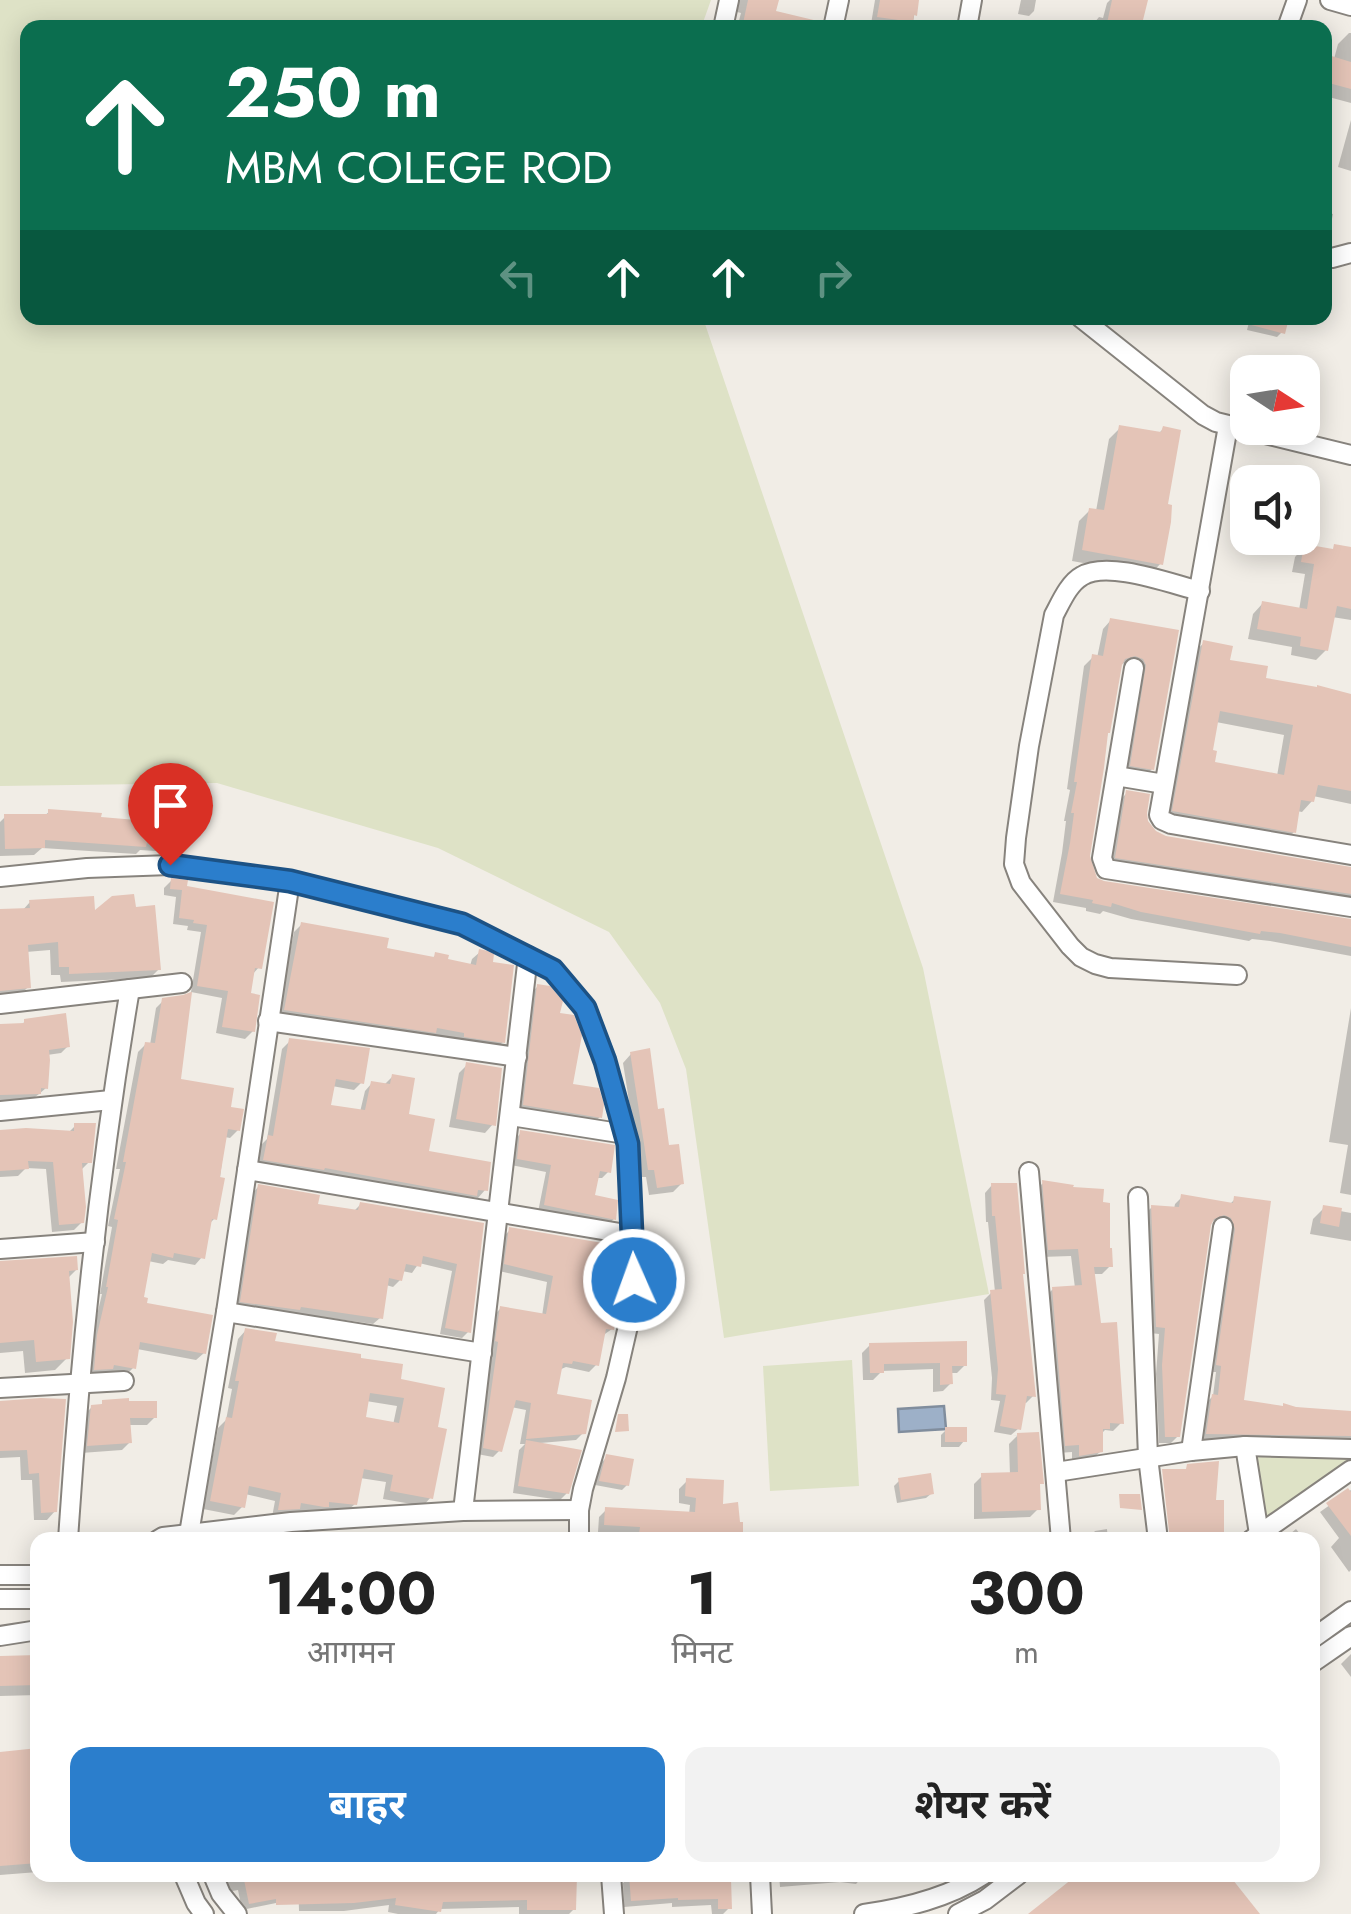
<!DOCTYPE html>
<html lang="hi">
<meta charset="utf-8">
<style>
body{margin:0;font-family:Jost,"Noto Sans Devanagari",sans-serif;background:#f2f2f2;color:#222;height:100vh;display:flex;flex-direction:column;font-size:38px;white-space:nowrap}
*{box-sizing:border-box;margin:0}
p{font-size:32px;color:#767676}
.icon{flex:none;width:55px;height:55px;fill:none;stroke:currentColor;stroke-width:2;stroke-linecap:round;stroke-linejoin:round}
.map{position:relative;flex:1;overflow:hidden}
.details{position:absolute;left:30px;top:1532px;width:1290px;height:350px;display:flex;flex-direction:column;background:#fff;border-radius:20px;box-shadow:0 5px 25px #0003}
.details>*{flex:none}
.top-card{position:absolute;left:20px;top:20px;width:1312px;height:305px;border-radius:20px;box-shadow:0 5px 25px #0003;background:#0b6e4f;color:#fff;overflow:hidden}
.needle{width:65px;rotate:102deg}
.buttons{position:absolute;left:1230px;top:355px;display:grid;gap:20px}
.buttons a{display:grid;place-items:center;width:90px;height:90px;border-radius:20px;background:#fff;box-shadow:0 5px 25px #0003;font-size:50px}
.pin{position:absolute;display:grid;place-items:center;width:85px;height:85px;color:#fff;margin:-102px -42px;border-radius:50% 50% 50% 0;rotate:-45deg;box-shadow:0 0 10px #0007}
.pin .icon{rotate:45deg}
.me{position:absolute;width:110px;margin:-55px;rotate:358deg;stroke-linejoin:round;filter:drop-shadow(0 0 8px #0008)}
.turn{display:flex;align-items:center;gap:35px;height:210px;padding:0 40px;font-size:45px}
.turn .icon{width:130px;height:130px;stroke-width:2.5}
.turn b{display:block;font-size:70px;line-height:85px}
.lanes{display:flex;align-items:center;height:95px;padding:0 40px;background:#0003;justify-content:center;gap:50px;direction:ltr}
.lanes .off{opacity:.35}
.eta{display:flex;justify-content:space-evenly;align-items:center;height:170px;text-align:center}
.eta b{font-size:60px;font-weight:700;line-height:70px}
.cta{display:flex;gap:20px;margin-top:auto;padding:20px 40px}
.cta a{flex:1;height:115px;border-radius:20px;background:#2b7ecc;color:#fff;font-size:40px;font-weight:700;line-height:115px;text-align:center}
.cta a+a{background:#f2f2f2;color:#222}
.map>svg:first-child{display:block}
</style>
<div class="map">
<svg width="1351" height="1914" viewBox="0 0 1351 1914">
<rect width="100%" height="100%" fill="#f1ede6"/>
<g fill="#dee2c6">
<polygon points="0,0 711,0 701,28 28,28 28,318 703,318 923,968 989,1294 724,1338 686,1069 660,1003 609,932 438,848 217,783 0,786"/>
<polygon points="852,1360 859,1486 770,1491 763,1366"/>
<polygon points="1249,1436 1346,1445 1347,1466 1262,1526"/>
</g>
<polygon fill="#9db0c8" stroke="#808d9d" stroke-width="2.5" points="944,1406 946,1429 899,1432 898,1409"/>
<g fill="#0003" fill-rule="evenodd">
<polygon points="739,0 776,0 773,13 805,28 737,28 741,13 737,12"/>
<polygon points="875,0 917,0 913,22 907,28 871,24"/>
<polygon points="1021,0 1036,0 1034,11 1029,16 1018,14"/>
<polygon points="1110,0 1136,0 1138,28 1090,28 1099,17 1103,18 1107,3"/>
<polygon points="1218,22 1240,28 1213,28"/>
<polygon points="1349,33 1351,33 1351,103 1325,96 1325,57 1334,59 1338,44"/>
<polygon points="1351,120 1351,171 1338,167"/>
<polygon points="1325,212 1333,214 1329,233 1325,236"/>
<polygon points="1250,318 1286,318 1282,332 1277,337 1247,330"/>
<polygon points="1293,318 1315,318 1309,325 1292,323"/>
<polygon points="1120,428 1158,434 1163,429 1165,506 1161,563 1150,575 1072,561 1079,521 1090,510 1096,511 1109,439"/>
<polygon points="1305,546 1331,551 1351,549 1351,620 1332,617 1326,650 1316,660 1291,655 1292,647 1248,639 1253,614 1263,603 1299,610 1305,574 1292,572 1295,557"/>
<polygon points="1111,620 1176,632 1152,769 1144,777 1123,774 1135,667 1125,663 1119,665 1087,856 1092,875 1102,883 1351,922 1351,956 1270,941 1252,939 1249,941 1131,919 1103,911 1100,914 1086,911 1086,908 1053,902 1062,853 1066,821 1064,821 1070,790 1067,789 1084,666 1093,657 1097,658 1103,629"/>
<path d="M1204 643 1227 662 1263 680 1351 696V804L1313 796 1312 801 1302 812 1297 811 1294 832 1284 842 1163 821 1193 653ZM1216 722 1284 735 1277 776 1212 764 1210 752Z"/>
<polygon points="1127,793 1154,833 1168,839 1351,869 1351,907 1108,866 1119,801"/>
<polygon points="49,812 99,820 180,844 171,852 140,850 136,854 42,848 34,855 0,856 0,822 5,817 44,816"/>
<polygon points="172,880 184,888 259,967 251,976 248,995 253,1031 245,1039 216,1033 222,998 191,992 201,932 187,930 188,926 173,924 176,897 164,895 164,888"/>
<polygon points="30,902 92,915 134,910 159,969 150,978 61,982 60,975 51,975 50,950 26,952 28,987 19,996 0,998 0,911 22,911"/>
<polygon points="302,924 384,950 431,959 436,955 445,961 470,966 472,959 480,952 503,1042 495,1049 430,1035 426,1039 277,1017 294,932"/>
<polygon points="538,986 558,1015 570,1086 600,1117 589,1127 514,1115 528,996"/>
<polygon points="164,1000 178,1081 228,1109 238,1130 230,1138 225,1137 215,1218 208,1225 202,1257 195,1265 168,1260 163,1264 148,1261 142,1299 144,1305 204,1353 196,1360 137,1349 133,1368 126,1375 106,1372 102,1376 87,1377 90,1345 102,1294 100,1294 112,1227 108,1226 120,1169 116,1169 138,1052 146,1044 150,1045 156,1008"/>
<polygon points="1351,1008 1351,1195 1340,1193 1348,1145 1329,1142"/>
<polygon points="25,1021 68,1046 61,1053 47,1055 46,1088 39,1094 31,1100 0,1101 0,1026 21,1026"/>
<polygon points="290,1041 362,1082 354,1090 332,1086 328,1107 360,1112 365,1091 372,1083 385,1084 393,1076 406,1116 426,1153 485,1190 478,1198 472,1197 467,1202 257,1167 261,1145 267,1139 282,1049"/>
<polygon points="631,1054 656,1112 667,1148 682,1183 673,1192 649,1195 646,1177 641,1177 623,1063"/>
<polygon points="467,1065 493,1124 485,1133 449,1127 459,1073"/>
<polygon points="75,1126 89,1162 80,1171 82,1222 74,1230 52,1232 46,1169 26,1168 18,1176 0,1177 0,1133 68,1133"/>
<polygon points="521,1133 609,1171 602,1178 596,1178 592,1196 614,1219 607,1225 538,1212 546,1172 511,1165 514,1140"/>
<polygon points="1043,1183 1110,1266 1102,1274 1093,1274 1098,1326 1121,1423 1113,1431 1105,1430 1100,1435 1101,1451 1092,1459 1072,1462 1072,1452 1058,1453 1045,1297 1053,1289 1075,1288 1071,1256 1041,1257 1035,1191"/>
<polygon points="992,1185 1033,1396 1026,1403 1023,1402 1019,1428 1011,1435 994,1432 1000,1401 991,1400 992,1378 984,1300 991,1293 995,1292 988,1222 986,1222 985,1193"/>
<polygon points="258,1187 315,1206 353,1212 361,1204 481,1225 469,1331 462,1338 440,1334 452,1271 419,1263 412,1273 402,1271 400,1280 393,1287 386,1285 380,1318 373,1324 294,1313 291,1316 235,1308 252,1194"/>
<polygon points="1182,1197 1229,1205 1235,1199 1241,1402 1351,1413 1351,1447 1344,1442 1201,1440 1206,1403 1213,1396 1216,1372 1210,1372 1225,1224 1215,1220 1209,1223 1178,1436 1171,1443 1159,1443 1156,1374 1159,1334 1150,1333 1145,1214 1152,1207 1174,1209 1175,1204"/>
<polygon points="1324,1208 1351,1213 1351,1241 1310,1234 1313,1219"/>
<polygon points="510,1230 612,1329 602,1336 596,1365 589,1372 566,1367 559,1370 554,1396 583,1433 576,1440 540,1443 567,1493 560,1500 513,1493 519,1450 525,1444 520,1444 526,1410 511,1407 500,1450 493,1457 477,1454 492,1348 490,1348 493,1316 500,1309 542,1316 547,1282 499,1271 503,1237"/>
<polygon points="0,1264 76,1270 67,1279 67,1358 55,1370 25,1373 23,1351 0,1353"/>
<path d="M246 1330 272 1343 358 1360 398 1381 435 1429 431 1497 423 1506 383 1499 386 1482 360 1478 355 1504 346 1512 322 1510 314 1514 294 1511 289 1516 272 1517 275 1501 245 1494 242 1507 234 1515 203 1509 218 1428 226 1420 232 1389 228 1388 238 1339ZM366 1401 397 1406 393 1425 363 1419Z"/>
<polygon points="870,1345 965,1365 957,1373 950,1373 951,1383 943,1391 933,1392 933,1369 882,1371 873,1380 863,1380 862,1353"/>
<polygon points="63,1401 55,1511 47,1520 34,1520 32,1480 21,1480 20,1457 0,1458 0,1405"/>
<polygon points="103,1403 155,1417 147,1425 128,1425 130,1442 122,1450 81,1453 84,1415 92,1407 99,1407"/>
<polygon points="946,1430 964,1441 959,1447 941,1447 941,1435"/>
<polygon points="1037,1435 1041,1483 1037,1487 1038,1509 1030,1517 974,1519 974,1484 982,1476 1010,1475 1009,1444 1017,1436 1012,1436"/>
<polygon points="607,1457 627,1485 622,1490 595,1485 602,1462"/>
<polygon points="1160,1475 1168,1540 1164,1540 1157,1478"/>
<polygon points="687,1481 720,1506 740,1540 610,1540 610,1532 598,1532 599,1517 606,1510 689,1514 690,1505 679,1503 679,1489"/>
<polygon points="899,1481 932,1493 926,1498 897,1503 894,1486"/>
<polygon points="1351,1490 1351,1570 1349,1572 1331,1547 1339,1538 1320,1512"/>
<polygon points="1107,1529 1108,1540 1087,1540 1095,1531"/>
<polygon points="1296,1529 1305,1540 1283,1540 1285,1538"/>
<polygon points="1351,1654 1351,1677 1341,1664"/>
<polygon points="38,1657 38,1695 0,1696 0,1658"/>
<polygon points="38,1751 38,1872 0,1875 0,1755"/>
<polygon points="224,1875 282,1875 276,1903 242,1910 238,1890 227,1892"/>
<polygon points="298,1875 574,1875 574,1909 569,1914 519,1914 519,1907 440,1909 436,1914 398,1914 388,1912 389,1905 344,1911 299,1911"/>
<polygon points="715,1875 729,1908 723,1914 712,1914 711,1905 672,1907 672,1903 624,1907 623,1883 630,1876"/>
<polygon points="779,1875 864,1875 856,1884 840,1882 780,1887"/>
</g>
<g fill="#e4c4b7" fill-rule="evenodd">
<polygon points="748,0 779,0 776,11 822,22 821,28 742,28"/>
<polygon points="880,0 919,0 917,16 914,15 913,22 877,17"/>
<polygon points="1112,0 1148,0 1141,28 1106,28"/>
<polygon points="1325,54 1351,62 1351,89 1325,82"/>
<polygon points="1240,318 1289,318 1285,334 1240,322"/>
<polygon points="1119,425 1161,432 1163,426 1181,430 1168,504 1172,505 1171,522 1163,565 1082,550 1089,508 1104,510"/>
<polygon points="1304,544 1333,549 1334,544 1351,547 1351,609 1337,606 1328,651 1300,646 1301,637 1257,629 1262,601 1307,609 1314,564 1301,562"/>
<polygon points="1110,618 1179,630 1154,770 1130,766 1146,665 1143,659 1135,656 1125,659 1122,665 1110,733 1108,733 1104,768 1090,856 1097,878 1104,881 1351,919 1351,947 1280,933 1261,931 1260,934 1141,912 1112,903 1111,907 1092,903 1093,900 1060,894 1070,843 1074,813 1071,813 1077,782 1074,782 1092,654 1103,656"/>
<path d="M1203 640 1233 646 1230 660 1268 666 1266 678 1317 687V685L1351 694V791L1318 785 1314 802 1301 800 1296 833 1172 811ZM1220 711 1293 725 1284 775 1215 762 1217 751 1213 750Z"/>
<polygon points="1126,790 1150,794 1147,813 1148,821 1156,831 1166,836 1351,867 1351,894 1115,858"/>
<polygon points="48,809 102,813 101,817 148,821 148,823 184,826 182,845 147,842 146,847 45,840 45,848 5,849 4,814 48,814"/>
<polygon points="171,878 188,880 187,886 274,902 262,969 255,968 251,993 260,995 255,1032 222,1027 228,991 197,986 207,925 193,923 194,920 179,918 182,890 170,889"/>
<polygon points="134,894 136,907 155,905 161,970 69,974 69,967 59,967 58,942 28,945 31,988 0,991 0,909 30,908 29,900 94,896 95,910 112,896"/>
<polygon points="301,922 389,938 387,948 434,957 435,952 449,955 448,959 476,965 479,949 488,951 494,954 493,962 514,965 505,1043 464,1037 464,1033 437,1028 436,1033 284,1010"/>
<polygon points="537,984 550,986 563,1001 560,1013 574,1015 582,1035 573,1084 599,1088 604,1104 602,1118 523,1105"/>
<polygon points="191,992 192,992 181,1079 234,1088 231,1107 244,1109 240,1131 228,1129 220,1177 225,1178 217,1220 212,1219 205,1259 174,1253 173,1258 152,1253 144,1297 148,1298 147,1303 213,1315 206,1354 140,1342 136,1369 114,1365 113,1369 94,1370 97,1335 108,1287 106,1287 118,1220 114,1219 126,1162 123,1162 145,1042 155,1043 162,998 183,995"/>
<polygon points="66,1013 70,1047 49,1050 50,1060 48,1089 41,1088 41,1094 0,1095 0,1024 24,1023 24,1019"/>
<polygon points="289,1038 370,1048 364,1084 336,1079 331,1105 365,1110 371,1081 390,1084 392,1074 415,1078 409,1114 435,1119 429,1151 491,1162 488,1191 478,1190 477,1196 325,1168 324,1170 263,1160 268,1135 273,1136"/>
<polygon points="650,1048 658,1109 664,1108 669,1145 679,1144 684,1184 657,1188 654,1170 648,1170 630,1052"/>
<polygon points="466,1062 502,1068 496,1126 456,1119"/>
<polygon points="74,1123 96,1123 92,1163 82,1163 86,1207 84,1223 59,1225 53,1162 28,1161 29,1169 0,1171 0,1130 26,1128 74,1131"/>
<polygon points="520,1130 615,1145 611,1173 600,1171 595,1195 618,1200 616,1220 544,1205 551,1165 517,1159"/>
<polygon points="1042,1180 1074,1185 1073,1187 1104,1189 1103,1202 1110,1203 1110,1248 1112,1248 1113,1267 1094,1267 1101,1323 1117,1322 1124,1424 1110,1423 1110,1429 1103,1429 1103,1452 1079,1456 1079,1445 1065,1446 1052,1287 1082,1285 1078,1249 1048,1250"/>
<polygon points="991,1183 1017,1183 1025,1274 1023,1274 1036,1397 1027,1396 1021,1430 1000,1426 1006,1395 996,1394 998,1369 990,1290 1002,1289 995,1216 992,1216"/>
<polygon points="258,1184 320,1195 318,1204 358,1210 360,1202 484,1223 471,1333 445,1328 457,1264 423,1256 421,1267 406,1264 402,1281 389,1278 383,1319 301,1307 300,1310 240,1302"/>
<polygon points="1181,1194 1233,1203 1234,1196 1271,1201 1244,1400 1283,1406 1283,1403 1296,1407 1351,1411 1351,1436 1206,1434 1212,1394 1218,1395 1221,1366 1216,1365 1235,1229 1231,1218 1224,1215 1214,1219 1211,1225 1180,1437 1165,1437 1162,1365 1165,1328 1156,1327 1151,1205 1179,1207"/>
<polygon points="1323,1205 1342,1208 1339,1227 1320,1223"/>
<polygon points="509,1227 620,1246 621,1279 614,1330 606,1329 599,1366 573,1361 572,1364 563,1363 557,1394 592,1400 586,1434 526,1439 531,1403 516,1400 502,1452 483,1448 498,1342 495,1341 500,1306 546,1314 553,1276 504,1264"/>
<polygon points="77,1256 78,1270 69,1271 73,1322 70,1359 36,1362 34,1340 0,1343 0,1261"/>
<path d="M245 1328 277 1333 275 1341 361 1354V1358L403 1364 401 1379 445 1388 438 1427 447 1429 433 1499 390 1491 393 1475 364 1469 357 1505 329 1502V1507H324L301 1503 300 1509 282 1510H278L281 1493 249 1486 245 1508 210 1501 226 1417 232 1418 239 1381H235ZM370 1393 404 1398 399 1423 366 1417Z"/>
<polygon points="967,1341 967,1366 952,1366 953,1384 940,1385 940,1363 884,1364 884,1373 870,1373 869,1343"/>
<polygon points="41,1398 66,1399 57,1512 41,1513 39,1473 29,1474 27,1450 0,1451 0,1401"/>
<polygon points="129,1398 129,1401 157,1401 157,1418 130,1418 132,1443 87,1446 91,1405 102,1404 102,1400"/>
<polygon points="618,1414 628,1414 629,1431 615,1432"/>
<rect x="945" y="1427" width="22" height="15"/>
<polygon points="1039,1432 1044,1484 1040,1484 1041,1510 982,1512 981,1473 1018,1472 1017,1433"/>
<polygon points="526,1440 582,1450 569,1494 518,1486"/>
<polygon points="606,1454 634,1459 629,1486 599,1481"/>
<polygon points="1219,1461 1216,1500 1224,1500 1224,1540 1170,1540 1162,1469 1186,1469 1187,1464"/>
<polygon points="931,1473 934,1494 901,1500 898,1478"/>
<polygon points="686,1478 724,1480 723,1504 738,1502 740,1522 743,1522 743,1540 638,1540 640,1527 604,1525 605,1507 695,1512 696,1498 685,1496"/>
<polygon points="1348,1488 1351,1492 1351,1536 1326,1503"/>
<polygon points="1119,1494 1140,1494 1142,1510 1120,1508"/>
<polygon points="38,1655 38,1685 0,1686 0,1656"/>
<polygon points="38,1748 38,1863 0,1866 0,1752"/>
<polygon points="243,1875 577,1875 576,1910 527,1910 527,1900 443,1902 441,1912 395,1905 396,1898 354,1903 276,1905 276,1899 249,1904"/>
<polygon points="629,1875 717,1875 717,1880 731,1879 732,1909 718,1909 718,1899 678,1900 678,1898 631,1901"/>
<polygon points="1077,1875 1229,1875 1260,1914 1028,1914"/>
</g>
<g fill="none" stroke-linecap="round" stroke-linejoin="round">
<g stroke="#87837d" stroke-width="22">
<g id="minor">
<polyline points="1330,0 1351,6"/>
<polyline points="723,28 729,0"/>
<polyline points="833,28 839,0"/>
<polyline points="967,28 972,0"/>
<polyline points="1287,28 1297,0"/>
<polyline points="1325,256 1332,258 1351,253"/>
<polyline points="1081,318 1203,415 1216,422 1351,455"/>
<polyline points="1228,426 1159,815 1162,820 1171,824 1351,855"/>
<path d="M1200 591C1171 584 1108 560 1082 576 1069 583 1061 602 1054 615L1029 746 1016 838 1014 864 1021 883 1070 946 1081 957 1095 964 1110 968 1237 975"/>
<polyline points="1134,668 1102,858 1106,869 1351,907"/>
<polyline points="1116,776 1164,784"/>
<polyline points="0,877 87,868 170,865 290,881 462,923 553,970 585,1008 605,1061 628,1144 632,1235 634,1280 628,1326 616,1378 583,1489 579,1510 579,1540"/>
<polyline points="130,989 182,983"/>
<path d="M0 1004 130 989C99 1171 80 1355 68 1540"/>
<polyline points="268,1021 517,1057"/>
<polyline points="0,1111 111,1100"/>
<polyline points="511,1116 625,1134"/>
<polyline points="247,1170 632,1235"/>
<polyline points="1029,1172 1061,1540"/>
<polyline points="1138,1197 1148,1457 1158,1540"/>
<polyline points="0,1249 95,1242"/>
<polyline points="226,1312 482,1353"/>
<polyline points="0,1388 124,1381"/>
<polyline points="1245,1446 1259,1534"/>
<polyline points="1191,1451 1223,1227"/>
<polyline points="1056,1472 1191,1451 1245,1446 1351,1449"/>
<polyline points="463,1511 528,956"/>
<polyline points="189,1534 226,1312 290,881"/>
<polyline points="158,1540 163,1537 291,1522 463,1511 579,1510"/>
<polyline points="1251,1540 1351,1470"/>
<polyline points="0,1575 38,1575"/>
<polyline points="0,1599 38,1599"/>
<polyline points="0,1636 38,1630"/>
<polyline points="1312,1639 1351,1611"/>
<polyline points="1312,1663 1351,1636"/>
<polyline points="184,1875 196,1903 204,1914"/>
<polyline points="213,1875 221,1894 237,1914"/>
<polyline points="611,1875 614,1914"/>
<polyline points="760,1875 762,1914"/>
<path d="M864 1914C905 1908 948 1898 983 1875"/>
<polyline points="958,1914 985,1900 1018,1875"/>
</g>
</g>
<use href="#minor" stroke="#fff" stroke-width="18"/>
</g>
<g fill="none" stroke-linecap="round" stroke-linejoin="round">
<g stroke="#1c5285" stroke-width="25">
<polyline id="route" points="170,865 290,881 462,924 553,970 585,1008 605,1061 628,1144 634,1280"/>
</g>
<use href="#route" stroke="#2b7ecc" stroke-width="18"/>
</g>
</svg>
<div class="buttons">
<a><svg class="needle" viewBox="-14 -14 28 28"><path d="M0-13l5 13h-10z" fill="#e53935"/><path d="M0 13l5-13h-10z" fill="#767676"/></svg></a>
<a><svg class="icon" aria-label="sound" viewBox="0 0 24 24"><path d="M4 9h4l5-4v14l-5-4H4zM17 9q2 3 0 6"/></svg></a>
</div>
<div class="pin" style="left:170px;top:865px;background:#d93025"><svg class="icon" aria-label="arrive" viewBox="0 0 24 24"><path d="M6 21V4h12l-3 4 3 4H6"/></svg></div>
<svg class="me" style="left:634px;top:1280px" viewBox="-20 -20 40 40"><circle r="17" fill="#2b7ecc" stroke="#fff" stroke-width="3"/><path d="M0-11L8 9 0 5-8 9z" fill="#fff"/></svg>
<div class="top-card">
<div class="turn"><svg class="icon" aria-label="ahead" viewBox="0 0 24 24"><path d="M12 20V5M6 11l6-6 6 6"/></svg><div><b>250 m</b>MBM COLEGE ROD</div></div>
<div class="lanes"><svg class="icon off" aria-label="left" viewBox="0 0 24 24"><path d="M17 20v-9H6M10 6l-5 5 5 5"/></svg><svg class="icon" aria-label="ahead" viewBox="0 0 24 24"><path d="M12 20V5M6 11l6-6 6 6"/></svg><svg class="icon" aria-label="ahead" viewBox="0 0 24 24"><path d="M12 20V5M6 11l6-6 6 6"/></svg><svg class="icon off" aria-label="right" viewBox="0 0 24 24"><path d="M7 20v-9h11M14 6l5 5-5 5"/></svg></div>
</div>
<section class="details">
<div class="eta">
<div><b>14:00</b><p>आगमन</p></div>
<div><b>1</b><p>मिनट</p></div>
<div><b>300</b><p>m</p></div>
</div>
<div class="cta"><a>बाहर</a><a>शेयर करें</a></div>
</section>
</div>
